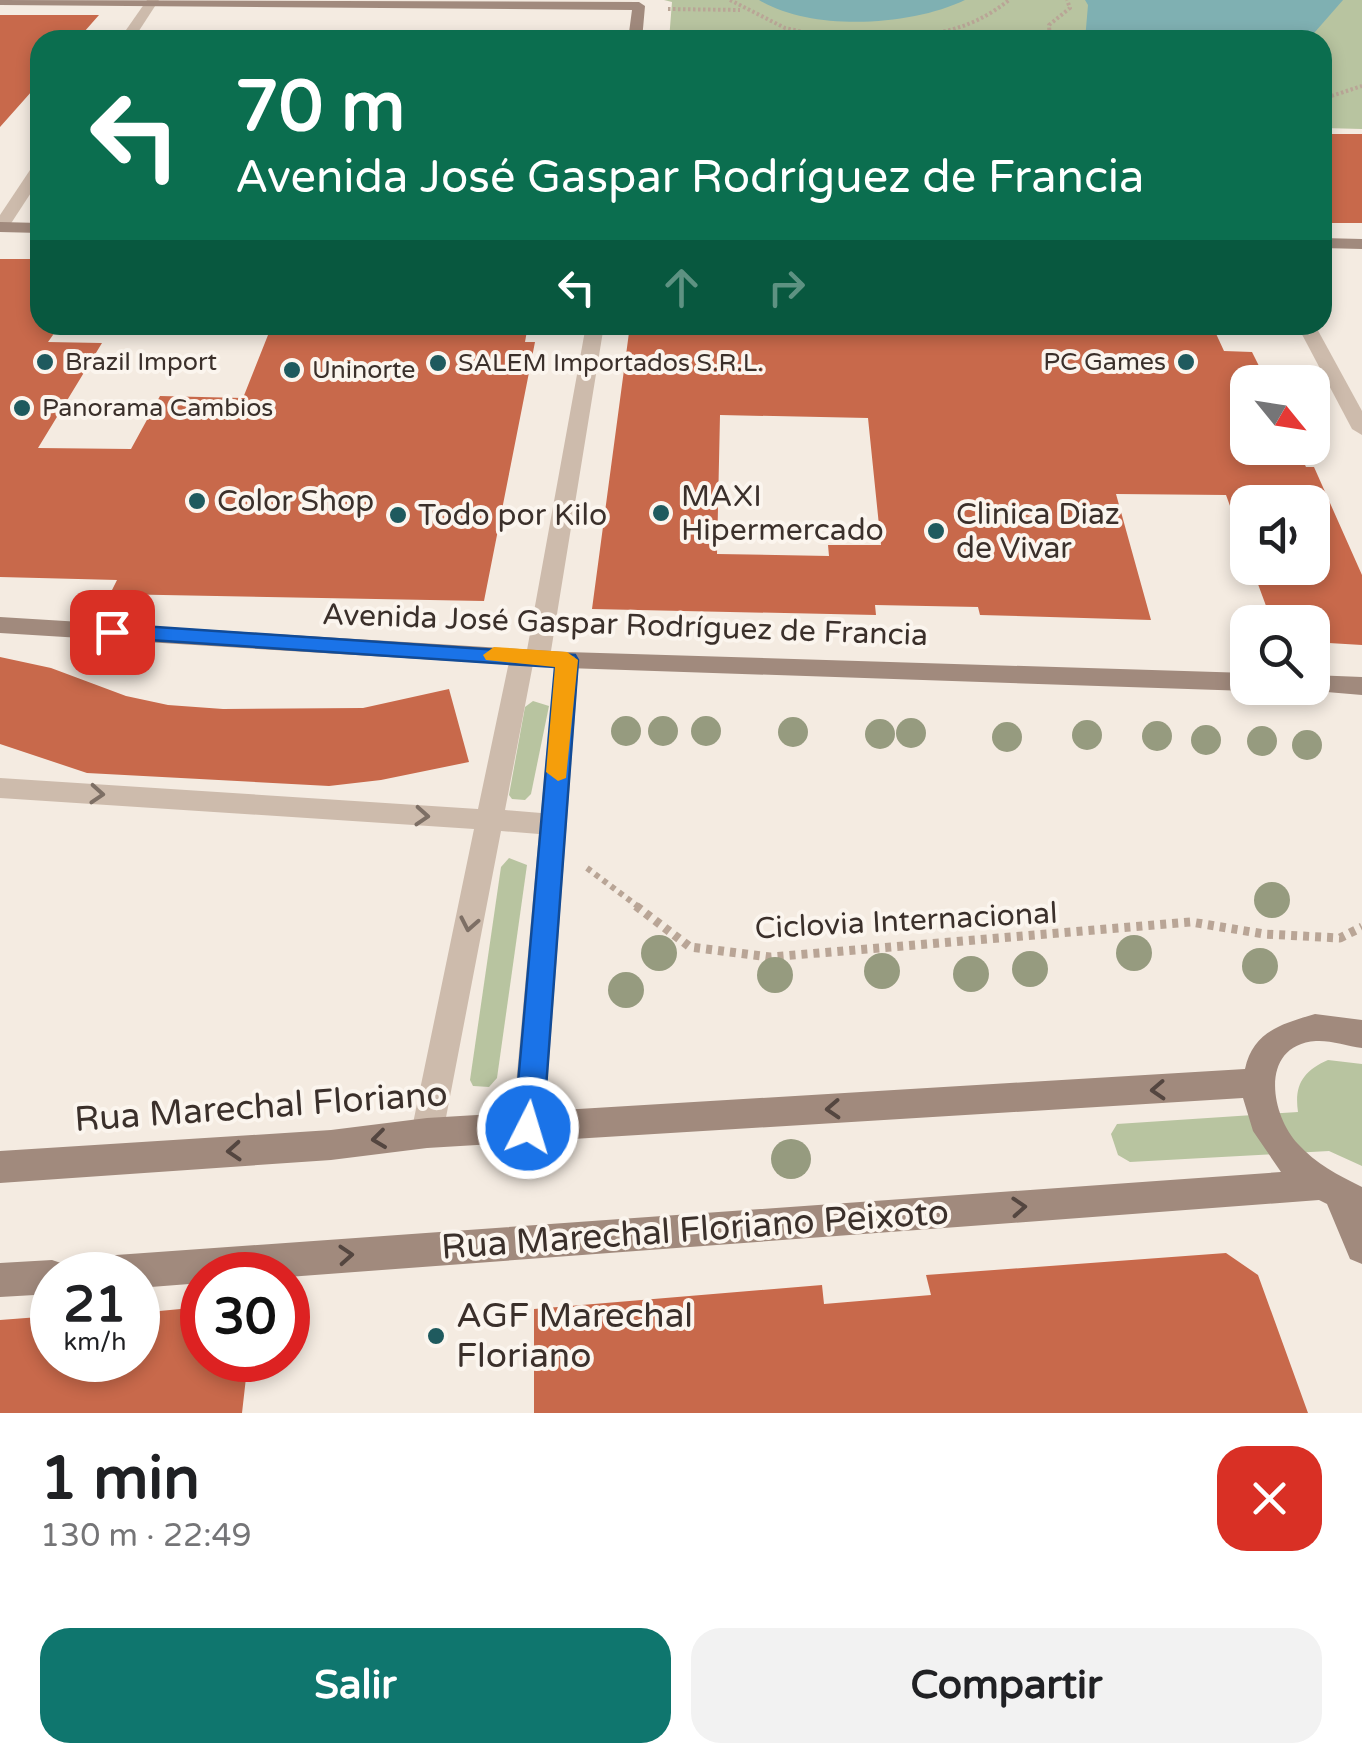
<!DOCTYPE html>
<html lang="es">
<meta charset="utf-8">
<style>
body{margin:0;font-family:"Varela Round",sans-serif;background:#f2f2f2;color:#202124;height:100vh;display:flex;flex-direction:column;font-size:38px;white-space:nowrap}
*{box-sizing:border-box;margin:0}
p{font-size:32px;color:#757577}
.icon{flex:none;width:55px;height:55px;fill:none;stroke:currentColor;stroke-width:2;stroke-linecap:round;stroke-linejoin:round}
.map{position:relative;height:1413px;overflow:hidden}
.side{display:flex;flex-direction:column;background:#fff;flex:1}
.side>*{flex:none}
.hud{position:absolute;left:30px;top:30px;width:1302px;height:305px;border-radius:30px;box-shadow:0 5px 15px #0003;background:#0b6e4f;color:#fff;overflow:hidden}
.needle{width:65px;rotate:120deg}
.buttons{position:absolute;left:1230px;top:365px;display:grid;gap:20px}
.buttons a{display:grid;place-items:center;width:100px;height:100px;border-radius:20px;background:#fff;box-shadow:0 5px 15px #0003;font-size:50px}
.speed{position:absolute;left:30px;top:1252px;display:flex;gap:20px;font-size:50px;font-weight:700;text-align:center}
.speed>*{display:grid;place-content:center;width:130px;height:130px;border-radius:50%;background:#fff;box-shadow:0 5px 15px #0003;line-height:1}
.speed small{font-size:25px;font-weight:400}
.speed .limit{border:15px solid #d22;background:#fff;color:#111}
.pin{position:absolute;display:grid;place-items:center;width:85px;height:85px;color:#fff;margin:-42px;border-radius:20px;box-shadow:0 5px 15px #0006}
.me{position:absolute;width:110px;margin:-55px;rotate:5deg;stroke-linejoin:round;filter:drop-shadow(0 0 8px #0008)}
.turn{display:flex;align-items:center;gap:35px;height:210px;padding:0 40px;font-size:45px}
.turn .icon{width:130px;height:130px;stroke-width:2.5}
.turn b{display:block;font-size:70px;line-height:85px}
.lanes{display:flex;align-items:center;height:95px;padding:0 40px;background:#0003;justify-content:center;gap:50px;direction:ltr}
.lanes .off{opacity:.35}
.round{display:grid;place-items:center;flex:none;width:105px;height:105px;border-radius:30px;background:#f2f2f2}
.head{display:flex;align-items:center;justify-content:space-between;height:170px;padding:0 40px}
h1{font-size:60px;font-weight:800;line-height:75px}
.button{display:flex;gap:20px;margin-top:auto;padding:20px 40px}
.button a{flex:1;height:115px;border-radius:30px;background:#0f766e;color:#fff;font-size:40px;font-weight:800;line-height:115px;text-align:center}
.button a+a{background:#f2f2f2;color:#202124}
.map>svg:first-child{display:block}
</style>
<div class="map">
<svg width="1362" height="1413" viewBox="0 0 1362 1413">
<rect width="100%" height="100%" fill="#f4ebe1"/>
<g fill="#b8c4a0">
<polygon points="664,0 1362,0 1362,129 1323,128 1322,40 669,40 672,2"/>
<polygon points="533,701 549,706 531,794 525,800 512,799 509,795 525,707"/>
<polygon points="509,858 527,865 497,1078 489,1087 473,1086 470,1080 501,867"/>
<path d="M1328 1060 1362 1064V1166L1329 1151 1130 1162 1118 1155 1111 1134 1117 1124 1298 1112C1294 1085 1303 1071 1328 1060Z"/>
</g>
<g fill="#7fb0b2">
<path d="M759 0H965C911 26 812 32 759 0Z"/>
<polygon points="1085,0 1343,0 1308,40 1085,40 1088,5"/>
</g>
<g fill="#c8694b" fill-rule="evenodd">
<polygon points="0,15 99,15 77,40 40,40 40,82 0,127"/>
<rect x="1322" y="134" width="40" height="89"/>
<polygon points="0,259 40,259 40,325 60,325 48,342 102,343 38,448 131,449 160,396 243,398 272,325 528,325 525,342 535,342 484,601 110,594 117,580 0,577"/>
<path d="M630 325H1212L1224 351 1252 352 1267 382H1248V448H1297L1306 467H1314L1362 575V645L1312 642V622H1272L1252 568H1312V502H1248V555L1226 495 1116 494 1151 620 980 615 978 607 875 605 876 615 592 609ZM720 415 868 418 881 545H828L829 556 717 554Z"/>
<polygon points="0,657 51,668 126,696 168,705 223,709 363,708 449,689 469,762 381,780 329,786 87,773 0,744"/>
<polygon points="1226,1253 1258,1275 1308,1413 534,1413 534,1309 822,1285 824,1304 931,1295 926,1275"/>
<polygon points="202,1307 202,1360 248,1360 242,1413 0,1413 0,1320 52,1316 52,1360 138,1360 138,1313"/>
</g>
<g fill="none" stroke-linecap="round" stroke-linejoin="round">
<g stroke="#b9a596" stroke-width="4" stroke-dasharray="2.5 2.5" stroke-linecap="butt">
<polyline points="730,0 785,28 840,40"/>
<polyline points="668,9 740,10"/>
<path d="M879 40C932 34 966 34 1009 0"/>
<polyline points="1050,40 1049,25 1070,8 1067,0"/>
<polyline points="1322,99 1362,86"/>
</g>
<polyline stroke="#b9a596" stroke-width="6" stroke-dasharray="5 5" stroke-linecap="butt" points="587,868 640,908"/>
<polyline stroke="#b9a596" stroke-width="9" stroke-dasharray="6 6" stroke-linecap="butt" points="636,906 690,947 770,957 1191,922 1264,934 1340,938 1362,927"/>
<g fill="#cdbbac" fill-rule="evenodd">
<polygon points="147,0 159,0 133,40 119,40"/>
<polygon points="40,162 40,179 6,231 0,232 0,215 34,164"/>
<polygon points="586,325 604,325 550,657 547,663 533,664 505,810 541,813 555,660 567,652 576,654 579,660 544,1128 539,1139 528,1143 517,1139 512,1128 539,834 501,831 443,1133 438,1144 427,1148 416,1144 411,1133 474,829 0,798 0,778 478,809 510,657 513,651 527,650"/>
<polygon points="1297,325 1315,325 1362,411 1362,435 1352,429"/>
</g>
<g fill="#a18a7d" fill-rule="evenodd">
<polygon points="0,0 639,2 645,6 642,40 628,40 632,10 0,5"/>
<polygon points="0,222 40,223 40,233 0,232"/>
<polygon points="1322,238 1362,239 1362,249 1322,248"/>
<polygon points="0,617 567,652 1248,673 1248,688 1257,688 1248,691 567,668 0,633"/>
<polygon points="1312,675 1362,677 1362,695 1303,690 1302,688 1312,688"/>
<path d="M1315 1014 1362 1020V1048C1347 1046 1330 1040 1316 1041 1259 1045 1270 1114 1298 1144 1316 1164 1338 1175 1362 1187V1264L1350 1259 1327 1204 1319 1200 288 1277 202 1275V1283L138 1288V1275H52V1294L0 1297V1263L52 1260 61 1263 74 1258 1281 1172 1253 1131 1243 1098 427 1148 331 1160 0 1183V1151L331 1130 427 1118 1245 1069C1253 1031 1282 1024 1315 1014Z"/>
</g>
</g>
<g fill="#969b7f">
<circle cx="626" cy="731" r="15"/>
<circle cx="663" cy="731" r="15"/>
<circle cx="706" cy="731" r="15"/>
<circle cx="793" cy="732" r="15"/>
<circle cx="911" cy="733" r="15"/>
<circle cx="880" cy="734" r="15"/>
<circle cx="1087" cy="735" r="15"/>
<circle cx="1157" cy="736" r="15"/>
<circle cx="1007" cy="737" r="15"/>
<circle cx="1206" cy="740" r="15"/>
<circle cx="1262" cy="741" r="15"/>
<circle cx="1307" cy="745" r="15"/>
<circle cx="1272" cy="900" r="18"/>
<circle cx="659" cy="953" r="18"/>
<circle cx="1134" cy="953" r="18"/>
<circle cx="1260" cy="966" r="18"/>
<circle cx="1030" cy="969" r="18"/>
<circle cx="882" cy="971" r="18"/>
<circle cx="971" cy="974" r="18"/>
<circle cx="775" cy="975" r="18"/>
<circle cx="626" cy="990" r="18"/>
<circle cx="791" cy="1159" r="20"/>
</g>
<defs><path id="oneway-chevron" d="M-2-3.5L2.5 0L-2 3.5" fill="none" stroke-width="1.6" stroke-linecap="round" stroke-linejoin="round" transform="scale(2.5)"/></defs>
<g stroke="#7d6f65">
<use href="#oneway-chevron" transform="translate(97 794) rotate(4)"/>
<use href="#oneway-chevron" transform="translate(422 816) rotate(4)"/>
<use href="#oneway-chevron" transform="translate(469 924) rotate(101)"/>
</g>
<g stroke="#544640">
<use href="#oneway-chevron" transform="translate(1158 1090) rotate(177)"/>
<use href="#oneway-chevron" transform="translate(833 1109) rotate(177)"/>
<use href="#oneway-chevron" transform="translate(379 1139) rotate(173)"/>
<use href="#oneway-chevron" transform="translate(234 1151) rotate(176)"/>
<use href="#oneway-chevron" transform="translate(1019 1207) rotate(-4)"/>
<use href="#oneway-chevron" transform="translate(346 1255) rotate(-4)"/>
</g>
<polygon fill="#1a73e8" stroke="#114b97" stroke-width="2.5" points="112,624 575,655 578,660 543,1128 539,1137 528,1141 518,1137 514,1128 555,667 104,637 101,632"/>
<polygon fill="#f59e0b" points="494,647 567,652 578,660 566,778 558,781 546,772 555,667 486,660 483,655"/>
<g fill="#1f5a5e" stroke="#fbf5ee" stroke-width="4">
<circle cx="45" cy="362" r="10"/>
<circle cx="1186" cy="362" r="10"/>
<circle cx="438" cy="363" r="10"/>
<circle cx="292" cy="370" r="10"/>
<circle cx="22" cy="408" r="10"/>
<circle cx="197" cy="501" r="10"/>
<circle cx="661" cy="513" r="10"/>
<circle cx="398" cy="515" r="10"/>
<circle cx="936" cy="531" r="10"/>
<circle cx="436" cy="1336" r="10"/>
</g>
<g text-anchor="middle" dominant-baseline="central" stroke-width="8" stroke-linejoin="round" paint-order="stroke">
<g font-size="25" fill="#3b302b" stroke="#fbf5ee" text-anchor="start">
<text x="65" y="362">Brazil Import</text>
<text x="1166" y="362" text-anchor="end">PC Games</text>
<text x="458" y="363">SALEM Importados S.R.L.</text>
<text x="312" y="370">Uninorte</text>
<text x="42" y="408">Panorama Cambios</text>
</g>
<g font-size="30" fill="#3b302b" stroke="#fbf5ee" text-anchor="start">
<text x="681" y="496">MAXI<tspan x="681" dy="34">Hipermercado</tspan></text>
<text x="217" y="501">Color Shop</text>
<text x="956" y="514">Clinica Diaz<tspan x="956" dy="34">de Vivar</tspan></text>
<text x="418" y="515">Todo por Kilo</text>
</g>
<g font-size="30" fill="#3b302b" stroke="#fbf5ee">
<text transform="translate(625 625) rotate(2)">Avenida José Gaspar Rodríguez de Francia</text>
<text transform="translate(906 921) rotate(-3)">Ciclovia Internacional</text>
</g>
<g font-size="35" fill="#3b302b" stroke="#fbf5ee">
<text transform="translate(261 1107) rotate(-4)">Rua Marechal Floriano</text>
<text transform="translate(695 1230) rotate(-4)">Rua Marechal Floriano Peixoto</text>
</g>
<g font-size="35" fill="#3b302b" stroke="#fbf5ee" text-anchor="start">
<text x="456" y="1316">AGF Marechal<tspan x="456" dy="40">Floriano</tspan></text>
</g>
</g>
</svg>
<div class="buttons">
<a><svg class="needle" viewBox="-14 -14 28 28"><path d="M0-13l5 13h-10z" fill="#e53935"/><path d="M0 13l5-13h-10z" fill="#757577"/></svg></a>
<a><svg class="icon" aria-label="sound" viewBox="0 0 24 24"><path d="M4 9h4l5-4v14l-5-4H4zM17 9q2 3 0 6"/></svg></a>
<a><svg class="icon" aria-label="search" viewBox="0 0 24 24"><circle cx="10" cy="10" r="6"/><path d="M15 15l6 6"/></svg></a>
</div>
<div class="speed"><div>21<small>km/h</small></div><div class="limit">30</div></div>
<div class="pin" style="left:112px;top:632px;background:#d93025"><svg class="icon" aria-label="arrive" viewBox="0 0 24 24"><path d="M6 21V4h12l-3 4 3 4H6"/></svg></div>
<svg class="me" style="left:528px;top:1128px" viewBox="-20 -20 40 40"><circle r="17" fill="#1a73e8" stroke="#fff" stroke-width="3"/><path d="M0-11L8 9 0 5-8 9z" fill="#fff"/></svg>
<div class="hud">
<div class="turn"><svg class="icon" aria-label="left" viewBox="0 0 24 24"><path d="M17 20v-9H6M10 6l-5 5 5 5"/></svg><div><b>70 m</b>Avenida José Gaspar Rodríguez de Francia</div></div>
<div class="lanes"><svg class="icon" aria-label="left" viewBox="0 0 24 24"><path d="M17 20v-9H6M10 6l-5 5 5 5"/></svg><svg class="icon off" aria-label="ahead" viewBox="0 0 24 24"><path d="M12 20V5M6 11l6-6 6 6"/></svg><svg class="icon off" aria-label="right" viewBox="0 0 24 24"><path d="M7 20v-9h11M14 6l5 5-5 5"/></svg></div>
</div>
</div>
<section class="side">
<div class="head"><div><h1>1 min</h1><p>130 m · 22:49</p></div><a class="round" style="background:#d93025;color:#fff"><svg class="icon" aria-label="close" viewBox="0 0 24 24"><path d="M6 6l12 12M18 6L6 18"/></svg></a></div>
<div class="button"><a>Salir</a><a>Compartir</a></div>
</section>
